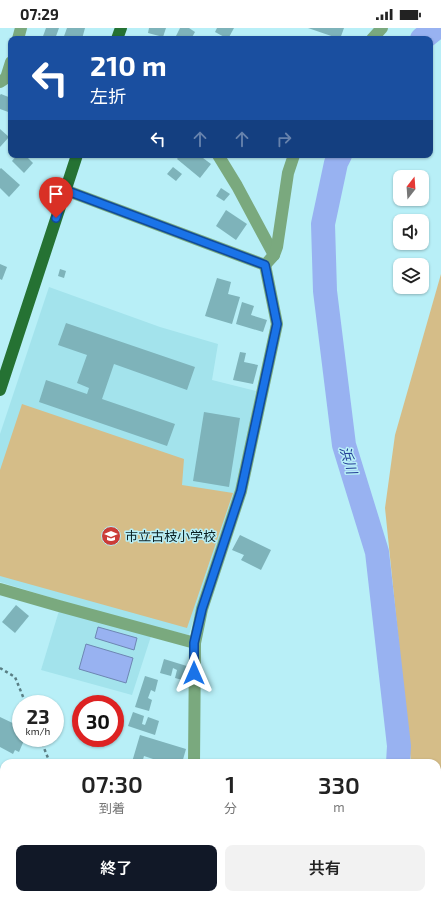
<!DOCTYPE html>
<html lang="ja">
<meta charset="utf-8">
<style>
body{margin:0;font-family:"Exo 2","Noto Sans JP",sans-serif;background:#f2f2f2;color:#222;height:100vh;display:flex;flex-direction:column;font-size:15px;white-space:nowrap}
*{box-sizing:border-box;margin:0}
p{font-size:13px;color:#767676}
.icon{flex:none;width:22px;height:22px;fill:none;stroke:currentColor;stroke-width:2;stroke-linecap:round;stroke-linejoin:round}
.map{position:relative;flex:1;overflow:hidden}
.drawer{position:absolute;left:0px;top:731px;width:441px;height:140px;display:flex;flex-direction:column;background:#fff;border-radius:12px 12px 0 0;box-shadow:0 1px 3px #0004}
.drawer>*{flex:none}
.hud{position:absolute;left:8px;top:8px;width:425px;height:122px;border-radius:8px;box-shadow:0 1px 3px #0004;background:#1a4fa0;color:#fff;overflow:hidden}
.needle{width:26px;rotate:17deg}
.fabs{position:absolute;left:393px;top:142px;display:grid;gap:8px}
.fabs a{display:grid;place-items:center;width:36px;height:36px;border-radius:8px;background:#fff;box-shadow:0 1px 3px #0004;font-size:20px}
.speed{position:absolute;left:12px;top:667px;display:flex;gap:8px;font-size:20px;font-weight:700;text-align:center}
.speed>*{display:grid;place-content:center;width:52px;height:52px;border-radius:50%;background:#fff;box-shadow:0 1px 3px #0004;line-height:1}
.speed small{font-size:10px;font-weight:400}
.speed .limit{border:6px solid #d22;background:#fff;color:#111}
.pin{position:absolute;display:grid;place-items:center;width:34px;height:34px;color:#fff;margin:-41px -17px;border-radius:50% 50% 50% 0;rotate:-45deg;box-shadow:0 0 4px #0007}
.pin .icon{rotate:45deg}
.me{position:absolute;width:44px;margin:-22px;rotate:0deg;stroke-linejoin:round;filter:drop-shadow(0 0 3px #0008)}
.turn{display:flex;align-items:center;gap:14px;height:84px;padding:0 16px;font-size:18px}
.turn .icon{width:52px;height:52px;stroke-width:2.5}
.turn b{display:block;font-size:28px;line-height:34px}
.lanes{display:flex;align-items:center;height:38px;padding:0 16px;background:#0003;justify-content:center;gap:20px;direction:ltr}
.lanes .off{opacity:.35}
.eta{display:flex;justify-content:space-evenly;align-items:center;height:68px;text-align:center}
.eta b{font-size:24px;font-weight:600;line-height:28px}
.primary-button{display:flex;gap:8px;margin-top:auto;padding:8px 16px}
.primary-button a{flex:1;height:46px;border-radius:8px;background:#111827;color:#fff;font-size:16px;font-weight:600;line-height:46px;text-align:center}
.primary-button a+a{background:#f2f2f2;color:#222}
.status{display:flex;justify-content:space-between;align-items:center;height:28px;padding:0 20px;background:#fff;direction:ltr}
.status svg{height:11px;fill:currentColor}
.map>svg:first-child{display:block}
</style>
<div class="status"><b>07:29</b><svg viewBox="0 0 49 12"><path d="M0 12V9h3v3zM5 12V6h3v6zM10 12V3h3v9zM15 12V0h3v12zM26 1h20v11H26zM47 4h2v5h-2z"/></svg></div>
<div class="map">
<svg width="441" height="871" viewBox="0 0 441 871">
<rect width="100%" height="100%" fill="#b8eff7"/>
<polygon fill="#a3e3ec" points="49,259 160,299 218,316 212,352 256,363 238,461 197,579 189,607 154,599 132,667 41,642 62,573 0,554 0,406"/>
<g fill="#d5bd88">
<polygon points="441,246 441,871 408,871 408,867 437,867 437,735 411,735 385,480 395,407"/>
<polygon points="22,376 184,431 182,457 233,465 187,600 0,548 0,442"/>
</g>
<g fill="#98b2f1" stroke="#6d86b3">
<polygon points="98,599 137,610 134,622 95,610"/>
<polygon points="86,616 133,630 126,655 79,641"/>
</g>
<g fill="none" stroke-linecap="round" stroke-linejoin="round">
<g stroke="#98b2f1" stroke-width="24">
<polyline points="422,11 436,0"/>
<polyline points="340,127 336,135 323,196 325,263 344,417 377,524 399,718 398,735"/>
<polyline points="396,871 397,867"/>
</g>
</g>
<g fill="#7eb3ba">
<polygon points="46,0 59,0 55,11 42,11"/>
<polygon points="67,0 85,0 82,11 63,11"/>
<polygon points="149,0 166,0 163,9 148,5"/>
<polygon points="180,0 189,0 195,4 191,11 181,11 176,8"/>
<polygon points="217,0 234,0 228,11 215,4"/>
<polygon points="308,0 344,0 340,11"/>
<polygon points="1,66 11,70 11,85 0,81 0,67"/>
<polygon points="0,101 9,109 0,119"/>
<polygon points="17,127 25,127 33,135 24,145 12,133"/>
<polygon points="180,127 199,127 211,136 200,150 177,131"/>
<polygon points="173,139 182,146 176,153 167,146"/>
<polygon points="1,140 20,157 9,169 0,160 0,141"/>
<polygon points="221,160 230,166 224,173 216,168"/>
<polygon points="226,182 247,196 236,212 216,198"/>
<polygon points="0,236 7,239 2,252 0,251"/>
<polygon points="60,241 66,243 64,250 58,248"/>
<polygon points="217,250 231,254 228,266 240,269 232,296 205,288"/>
<polygon points="242,274 254,278 251,287 267,292 263,304 236,296"/>
<polygon points="66,295 195,339 187,362 114,336 102,371 175,396 167,418 39,374 46,352 87,366 89,360 77,355 87,327 58,317"/>
<polygon points="240,324 246,325 244,334 258,337 253,356 233,352"/>
<polygon points="204,384 240,390 229,459 193,453"/>
<polygon points="240,507 271,522 261,542 241,532 244,527 232,522"/>
<polygon points="16,577 29,588 15,605 2,594"/>
<polygon points="164,631 190,639 186,653 175,650 177,642 173,640 171,648 160,645"/>
<polygon points="145,648 158,652 155,664 151,662 148,670 152,672 149,683 135,679"/>
<polygon points="133,684 144,688 142,696 145,697 148,689 159,693 155,707 128,698"/>
<polygon points="0,689 21,699 21,710 25,710 19,724 15,722 13,726 0,719"/>
<polygon points="140,707 186,721 182,735 165,735 144,728 142,735 135,735 132,734"/>
<polygon points="4,743 4,785 0,783 0,752"/>
<polygon points="106,867 126,867 125,871 105,871"/>
<polygon points="234,867 250,867 256,868 256,871 234,871"/>
</g>
<g fill="none" stroke-linecap="round" stroke-linejoin="round">
<g stroke="#597e84" stroke-width="2.5" stroke-dasharray="3 3" stroke-linecap="butt">
<polyline points="0,640 15,649 26,676"/>
<polyline points="40,710 50,735"/>
<polyline points="369,871 369,867"/>
</g>
<g stroke="#7aa97e" stroke-width="12">
<polyline points="18,11 21,0"/>
<polyline points="372,11 382,0"/>
<polyline points="0,54 6,50 11,34"/>
<polyline points="218,127 237,158 274,227"/>
<polyline points="65,162 265,237"/>
<polyline points="265,237 274,227 277,219 288,145 294,127"/>
<polyline points="0,561 59,578 195,615"/>
<polyline points="194,735 195,615 202,581 241,463 277,296 265,237"/>
<polyline points="151,867 152,871"/>
</g>
<g stroke="#257233" stroke-width="12">
<polyline points="117,11 121,0"/>
<polyline points="0,362 77,127"/>
</g>
</g>
<g fill="none" stroke-linecap="round" stroke-linejoin="round">
<g stroke="#114b97" stroke-width="10">
<polyline id="route" points="56,190 65,162 265,237 277,296 241,463 202,581 194,615 194,645"/>
</g>
<use href="#route" stroke="#1a73e8" stroke-width="7"/>
</g>
<defs>
<g id="school-disc" transform="scale(1)"><circle r="9.5" fill="#cb3c37" stroke="#b8eff7"/><path d="M0-5L7-2L0 1L-7-2ZM-4 1L0 2.5L4 1V4Q0 6-4 4Z" fill="#fff"/></g>
</defs>
<g fill-rule="evenodd">
<use href="#school-disc" x="111" y="508"/>
</g>
<g text-anchor="middle" dominant-baseline="central" stroke-width="3" stroke-linejoin="round" paint-order="stroke">
<g font-size="13" fill="#091f22" stroke="#b8eff7" text-anchor="start">
<text x="125" y="508">市立古枝小学校</text>
</g>
<g font-size="14" font-style="italic" fill="#264199" stroke="#b8eff7">
<text transform="translate(349 432) rotate(74)">浜川</text>
</g>
</g>
</svg>
<div class="fabs">
<a><svg class="needle" viewBox="-14 -14 28 28"><path d="M0-13l5 13h-10z" fill="#e53935"/><path d="M0 13l5-13h-10z" fill="#767676"/></svg></a>
<a><svg class="icon" aria-label="sound" viewBox="0 0 24 24"><path d="M4 9h4l5-4v14l-5-4H4zM17 9q2 3 0 6"/></svg></a>
<a><svg class="icon" aria-label="layers" viewBox="0 0 24 24"><path d="M12 4l9 5-9 5-9-5zM3 14l9 5 9-5"/></svg></a>
</div>
<div class="speed"><div>23<small>km/h</small></div><div class="limit">30</div></div>
<div class="pin" style="left:56px;top:190px;background:#d93025"><svg class="icon" aria-label="arrive" viewBox="0 0 24 24"><path d="M6 21V4h12l-3 4 3 4H6"/></svg></div>
<svg class="me" style="left:194px;top:645px" viewBox="-20 -20 40 40"><path d="M0-17L14 15 0 8-14 15z" fill="#1a73e8" stroke="#fff" stroke-width="4"/></svg>
<div class="hud">
<div class="turn"><svg class="icon" aria-label="left" viewBox="0 0 24 24"><path d="M17 20v-9H6M10 6l-5 5 5 5"/></svg><div><b>210 m</b>左折</div></div>
<div class="lanes"><svg class="icon" aria-label="left" viewBox="0 0 24 24"><path d="M17 20v-9H6M10 6l-5 5 5 5"/></svg><svg class="icon off" aria-label="ahead" viewBox="0 0 24 24"><path d="M12 20V5M6 11l6-6 6 6"/></svg><svg class="icon off" aria-label="ahead" viewBox="0 0 24 24"><path d="M12 20V5M6 11l6-6 6 6"/></svg><svg class="icon off" aria-label="right" viewBox="0 0 24 24"><path d="M7 20v-9h11M14 6l5 5-5 5"/></svg></div>
</div>
<section class="drawer">
<div class="eta">
<div><b>07:30</b><p>到着</p></div>
<div><b>1</b><p>分</p></div>
<div><b>330</b><p>m</p></div>
</div>
<div class="primary-button"><a>終了</a><a>共有</a></div>
</section>
</div>
